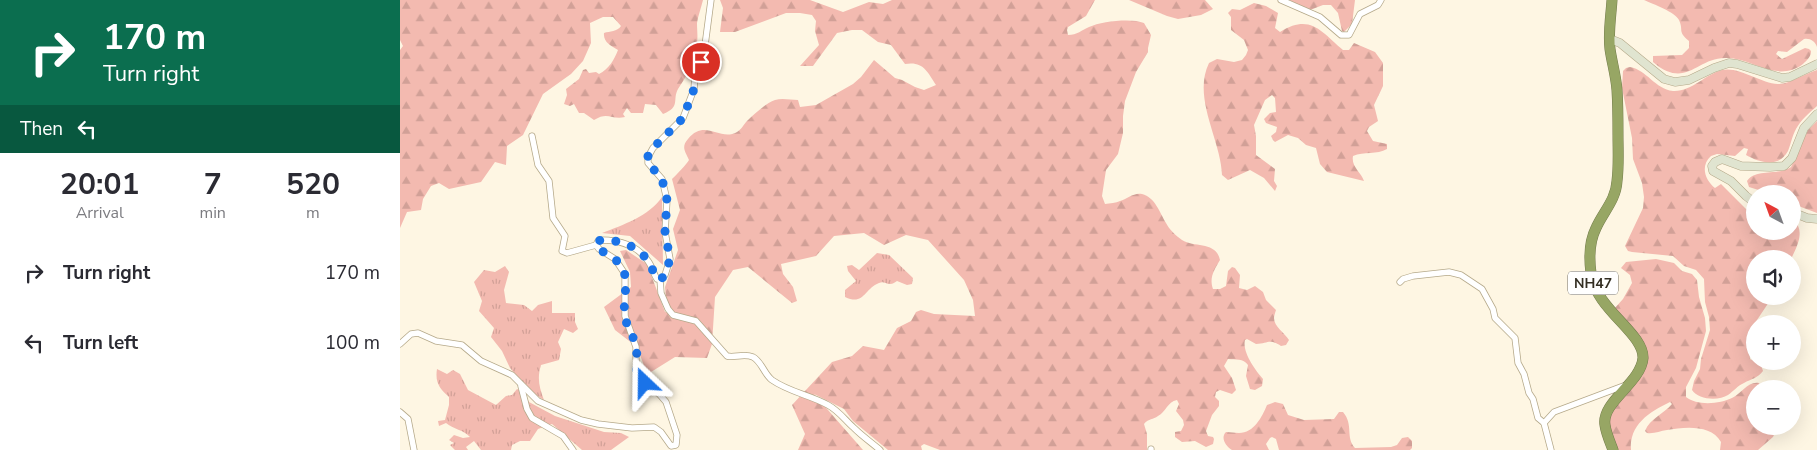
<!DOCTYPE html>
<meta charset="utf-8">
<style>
body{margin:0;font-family:"Nunito Sans",sans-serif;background:#f2f2f3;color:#2b2b33;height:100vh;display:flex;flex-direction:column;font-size:19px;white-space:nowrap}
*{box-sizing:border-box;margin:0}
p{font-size:16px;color:#7c7c81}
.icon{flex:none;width:28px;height:28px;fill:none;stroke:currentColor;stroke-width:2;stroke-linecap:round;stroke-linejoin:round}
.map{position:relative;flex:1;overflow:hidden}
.side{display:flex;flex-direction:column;background:#fff;width:400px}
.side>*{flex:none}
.guide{background:#0b6e4f;color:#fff;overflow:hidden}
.needle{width:32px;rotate:319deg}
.buttons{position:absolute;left:1346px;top:185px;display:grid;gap:10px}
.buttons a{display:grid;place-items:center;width:55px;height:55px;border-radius:50%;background:#fff;box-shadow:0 5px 20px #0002;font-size:25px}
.pin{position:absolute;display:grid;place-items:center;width:42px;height:42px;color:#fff;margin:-21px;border:2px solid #fff;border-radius:50%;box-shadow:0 1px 5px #0007}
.me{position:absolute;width:55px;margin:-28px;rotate:337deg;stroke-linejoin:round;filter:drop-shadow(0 0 4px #0008)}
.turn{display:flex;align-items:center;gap:18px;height:105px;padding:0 20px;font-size:22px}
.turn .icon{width:65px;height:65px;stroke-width:2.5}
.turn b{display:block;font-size:35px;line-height:42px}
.then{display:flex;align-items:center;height:48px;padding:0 20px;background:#0003;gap:10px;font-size:19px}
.eta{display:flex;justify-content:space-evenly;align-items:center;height:85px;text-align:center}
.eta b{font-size:30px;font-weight:700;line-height:35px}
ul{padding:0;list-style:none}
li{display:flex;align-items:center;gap:15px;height:70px;padding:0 20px}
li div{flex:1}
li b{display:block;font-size:19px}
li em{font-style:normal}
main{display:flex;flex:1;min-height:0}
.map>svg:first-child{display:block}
</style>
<main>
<section class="side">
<div class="guide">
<div class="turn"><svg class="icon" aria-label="right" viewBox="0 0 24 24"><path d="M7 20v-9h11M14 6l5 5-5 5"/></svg><div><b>170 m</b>Turn right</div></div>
<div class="then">Then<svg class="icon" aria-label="left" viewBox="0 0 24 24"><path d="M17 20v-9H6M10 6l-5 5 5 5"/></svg></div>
</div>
<div class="eta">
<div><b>20:01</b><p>Arrival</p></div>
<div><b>7</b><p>min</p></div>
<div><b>520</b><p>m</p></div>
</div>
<ul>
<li><svg class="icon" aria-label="right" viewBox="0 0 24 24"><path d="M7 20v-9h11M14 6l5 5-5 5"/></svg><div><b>Turn right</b></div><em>170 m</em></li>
<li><svg class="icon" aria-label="left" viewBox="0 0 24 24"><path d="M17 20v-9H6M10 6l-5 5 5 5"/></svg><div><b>Turn left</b></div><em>100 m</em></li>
</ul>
</section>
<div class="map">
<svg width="1417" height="450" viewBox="0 0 1417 450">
<defs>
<pattern id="grass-tufts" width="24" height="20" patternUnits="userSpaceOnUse" patternTransform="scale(1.25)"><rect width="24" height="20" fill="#f3bab0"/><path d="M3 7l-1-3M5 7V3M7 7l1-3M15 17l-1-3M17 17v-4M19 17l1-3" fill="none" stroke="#d1a097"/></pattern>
<pattern id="forest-firs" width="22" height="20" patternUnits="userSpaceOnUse" patternTransform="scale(1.25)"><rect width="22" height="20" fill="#f3bab0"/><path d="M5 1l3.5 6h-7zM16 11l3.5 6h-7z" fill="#d1a097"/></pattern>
</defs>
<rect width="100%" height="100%" fill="#fef6e3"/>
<g fill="url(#grass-tufts)">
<path d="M262 197 263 265 230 236 202 233C223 225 249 216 262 197Z"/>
<path d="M477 253 489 255 513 278 512 284 507 285 497 281C495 282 493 284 490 284 485 284 484 281 479 283 464 289 464 306 445 297V290L456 281 448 271 447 266 452 265 459 270Z"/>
<path d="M105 266 109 272 104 290 106 303 124 305 132 311 138 305 152 301V313H175V322L178 329 173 333 164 329 158 342 161 349 159 360 141 365C137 378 139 387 144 400L131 392 110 368 102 351 91 337 94 328 79 311 82 301 74 282 84 270 95 272Z"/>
<path d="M37 369 47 374 53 370 60 374 68 390 96 405 106 396 112 395 117 389 123 392 129 402 155 416 204 432 221 433 229 437 211 450H182L152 424 138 429 130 441H120L112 445 111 450H81L74 441 66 447 68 450H55L50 445 54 443 49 440 54 435 63 438 70 437C64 430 53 429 46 423L39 426 38 421 45 420 49 405V397C39 388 35 382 37 369Z"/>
</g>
<g fill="url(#forest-firs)">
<path d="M0 0H303C301 8 298 16 297 23 297 30 298 36 297 43 296 61 287 75 278 89 272 100 281 107 263 114L256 105 245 104 243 113H231L227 108 223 114 225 117C211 120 208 111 194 120L184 113H179L174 104 170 106 164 104 167 95 166 89 179 79 183 70 186 69 189 73 196 72 199 74C209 69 214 60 218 50 211 46 203 42 204 33 210 31 217 32 221 26L213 17H203L190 23 191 43 183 61 171 74 143 94 123 135 107 146 106 165 95 162 81 182 49 189 39 183 31 186 23 199 21 210 7 212 0 228V50L3 46 0 40Z"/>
<path d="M320 0H410L443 12 469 2 483 4 492 0H695L686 16 668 27 667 30 668 35C677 35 682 30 689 27 702 21 732 18 744 23L751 35 748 48V52L736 72 725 101 723 116V133L718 154 706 170 702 196 705 204C710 203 716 203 720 201 727 199 734 192 742 194 755 197 760 213 766 223 769 229 776 236 782 240 795 248 816 241 820 260 814 270 809 278 813 289H820L826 286 828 271 832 267 835 268 840 275 839 288 847 290 855 286 863 292 866 300 876 310C875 313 874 316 874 318 874 327 885 333 889 340L886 345 881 346C869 338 868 344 856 344L847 339 845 340C842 352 855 370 863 379L862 386 855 390 850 389 846 376 848 365C843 358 836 360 828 359L824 366 832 378 836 390 832 394 820 390 816 392 815 397 819 401V406L812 415 806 431 808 436 813 437 814 439 813 444 806 447 795 441 782 442 775 437V432L781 431 784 425 783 420 776 411 779 404 777 400C767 402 766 412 758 416 753 420 749 418 744 424L747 434V450H540L524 444 521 446 522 450H488L453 421 444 409 414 394 463 450H398L405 434 392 405 432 362 452 356 463 346 484 350 497 328 511 321 516 312 521 310 534 314 575 316 573 300 564 280 528 240 506 235 484 245 464 233 434 236 416 256 381 264 383 274 393 287 397 301 392 303 348 267 333 270 315 297 312 344 307 358 275 357 251 372 246 371 237 347 215 330 204 307 231 287 230 272 220 251 226 250 247 264 265 312 272 313 266 299 265 287 278 250 273 229 280 210 272 179C276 175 287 164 289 160 285 151 281 147 288 139 305 118 320 142 337 132 341 130 344 124 347 121 354 114 366 103 375 100 382 98 391 100 398 100L400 107 416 105 453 84 461 77 474 60 495 78 502 80 515 87 524 90 536 85C527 71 523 61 505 64L491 45 478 42 462 30H452L437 33 413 66H400L419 45 415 31 416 21 412 15 400 13H386L335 32H320L323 8Z"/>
<polygon points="729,0 805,0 813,9 801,15 778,19 767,16"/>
<polygon points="889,0 955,0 952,24 944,32 942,31 938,13 931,5 923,5 910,10"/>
<path d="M1244 0H1417V47C1415 41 1410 38 1404 39L1387 52 1378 51 1376 54 1382 59 1405 48 1409 49 1411 51C1411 57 1407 60 1403 64 1376 84 1353 57 1325 58 1296 58 1286 90 1253 62V56L1282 55 1289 48V41C1277 31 1284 31 1279 20 1275 12 1253 4 1244 0Z"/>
<path d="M854 3 866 6 878 13 875 28 880 32C911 13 921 32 943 50H949L954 43 975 52 983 63V86L974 105 978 121 969 127 967 131 973 141 987 144V149C977 155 964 151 953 156 951 167 961 172 964 181L927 172 920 164 916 148 906 145 898 138 888 135 875 142 873 140 871 136 876 132 877 127 866 123 864 119 870 113 876 112 875 98 872 95 865 100 854 125 856 136V155L875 169 874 181 877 186 875 191 864 178 850 170 828 180 822 175C821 140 792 98 809 63L817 59 834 62 842 60 846 55 848 50 844 40 831 30V17L828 13 832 9 840 10Z"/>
<path d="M1230 67C1247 70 1255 89 1273 91 1291 92 1306 74 1322 70 1339 66 1360 83 1378 84 1388 85 1406 73 1417 70V106C1409 113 1401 120 1396 129 1392 136 1391 144 1388 151 1379 168 1360 163 1346 155L1348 149 1344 148 1335 156 1317 154 1311 156C1300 166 1305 180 1315 188L1321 184 1346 209 1350 212 1355 211V231H1392L1393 220C1406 230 1397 247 1391 259H1355V296H1373L1353 326 1352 341 1349 347 1350 359 1361 365 1363 371C1358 378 1351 379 1344 383 1337 386 1334 391 1328 395 1319 401 1298 400 1292 390L1294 381 1300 369 1301 359 1310 330 1309 317 1305 302 1304 279 1296 270 1284 266 1273 256 1232 252 1228 251 1225 246 1243 208 1244 197 1242 183 1233 159 1232 138 1222 88 1223 71 1226 68Z"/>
<path d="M1417 121V213L1393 204 1392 194H1371L1349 187 1347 181C1355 168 1379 176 1391 167L1408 130Z"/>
<path d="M1256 259 1274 263 1282 271 1292 274 1297 280 1299 297 1305 318 1306 331 1296 368 1286 387V397C1297 406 1320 404 1332 398 1341 394 1348 381 1359 383L1362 389H1355V426H1378L1373 437 1358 450H1320L1321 442C1311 424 1284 427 1267 430 1260 431 1254 434 1247 433L1245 431C1250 418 1264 414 1272 404L1270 402C1249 412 1229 425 1231 450H1218L1209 427 1207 418 1232 385 1245 346 1239 335 1214 309 1223 299 1232 283 1230 275 1221 268 1226 262Z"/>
<path d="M875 402 883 404 888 415 904 420 934 419 939 412H943C954 425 945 437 955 448L991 447 997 445 1002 438 1008 437 1012 441V448L1010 450H879L876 439 872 437 870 438 866 444 869 450H832C826 446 820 438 826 432 831 432 834 433 839 433 854 433 862 417 867 405Z"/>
</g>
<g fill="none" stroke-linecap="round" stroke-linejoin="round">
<g stroke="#b5a98a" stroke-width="7">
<g id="street">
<polyline points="881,0 920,17 941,35 949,35 960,14 978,5 981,0"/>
<polyline points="132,136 138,165 149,181 153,218 165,236 162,251 167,253 196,245"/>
<path d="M260 279 261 293 268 309 273 315 296 321 327 356C335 358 344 353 353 357 362 362 364 374 372 380 389 392 410 395 428 405 439 411 445 420 454 428 462 436 472 443 480 450"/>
<polyline points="1000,282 1003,279 1013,276 1049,272 1061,275 1082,289 1093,309 1095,318 1115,338 1118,363 1124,374 1129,393 1133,399 1138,418 1144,423 1151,450"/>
<path d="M0 344 11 334 18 333 36 341 62 345 81 361 112 375 138 401 181 420 198 424 232 428 254 427 261 432 271 446 276 445 277 435 266 402 260 395 242 380 236 370V347L225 316V274L215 259 199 249 196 245 198 241 201 240C219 240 237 245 248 261 252 266 253 273 257 279H261L265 275 270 259 265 232 267 200 262 179 248 163V157L253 148 283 118 294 89 295 76 304 53 311 0"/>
<polyline points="121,386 127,409 132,418 163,436 173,450"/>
<polyline points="0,412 8,419 14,450"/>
<polyline points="1144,423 1154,412 1226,385"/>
<polyline points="751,450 751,449"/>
</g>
</g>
<g stroke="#b5a98a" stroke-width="9">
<g id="secondary">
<polyline points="1210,39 1220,43 1264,79 1275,82 1289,80 1314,68 1329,63 1337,64 1382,78 1390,77 1417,64"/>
<polyline points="1355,203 1346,196 1331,181 1313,171 1312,166 1315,162 1322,159 1341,166 1370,167 1384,166 1392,158 1404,128 1417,114"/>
<polyline points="1392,212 1407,218 1417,219"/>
</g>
</g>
<g stroke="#747c4d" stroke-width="11">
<path id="highway" d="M1212 0C1211 16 1208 33 1210 49 1212 63 1216 76 1217 90 1218 105 1218 120 1218 135 1218 150 1219 166 1217 181 1216 200 1203 212 1196 228 1189 242 1189 258 1191 273 1195 309 1244 333 1243 358 1241 383 1201 402 1205 425 1206 433 1210 442 1213 450"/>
</g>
<use href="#street" stroke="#fff" stroke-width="5.5"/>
<use href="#secondary" stroke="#e0e4d0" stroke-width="8"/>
<use href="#highway" stroke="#97a664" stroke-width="10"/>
</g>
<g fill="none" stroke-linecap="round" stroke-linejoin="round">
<path stroke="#1a73e8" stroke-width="9" stroke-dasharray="0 16.2" d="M245 383C231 371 239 361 236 347 234 336 227 328 225 317 222 301 230 282 222 267 214 255 202 254 196 245L198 241 201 240C219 240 237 245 248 261 252 266 253 273 257 279H261L265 275 270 259 265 232 267 200 262 179 248 163V156L253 148 283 118 294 89 295 76 301 62"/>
</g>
<g text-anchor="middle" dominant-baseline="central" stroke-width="5" stroke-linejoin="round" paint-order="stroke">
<rect fill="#fff" stroke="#706d64" stroke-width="1" x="1168" y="271.5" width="50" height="23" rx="4"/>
<g font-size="14" font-weight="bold" fill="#332e22">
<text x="1193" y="283">NH47</text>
</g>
</g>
</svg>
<div class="buttons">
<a><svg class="needle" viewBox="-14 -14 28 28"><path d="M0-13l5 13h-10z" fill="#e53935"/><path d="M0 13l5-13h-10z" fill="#7c7c81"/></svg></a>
<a><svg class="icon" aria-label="sound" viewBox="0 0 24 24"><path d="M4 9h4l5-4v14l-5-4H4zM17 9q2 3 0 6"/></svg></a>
<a>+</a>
<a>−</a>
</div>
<div class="pin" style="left:301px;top:62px;background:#d93025"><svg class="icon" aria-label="arrive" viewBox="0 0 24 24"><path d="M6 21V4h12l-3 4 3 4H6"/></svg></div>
<svg class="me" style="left:245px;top:383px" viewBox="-20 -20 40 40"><path d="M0-17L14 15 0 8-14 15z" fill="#1a73e8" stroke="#fff" stroke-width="4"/></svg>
</div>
</main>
